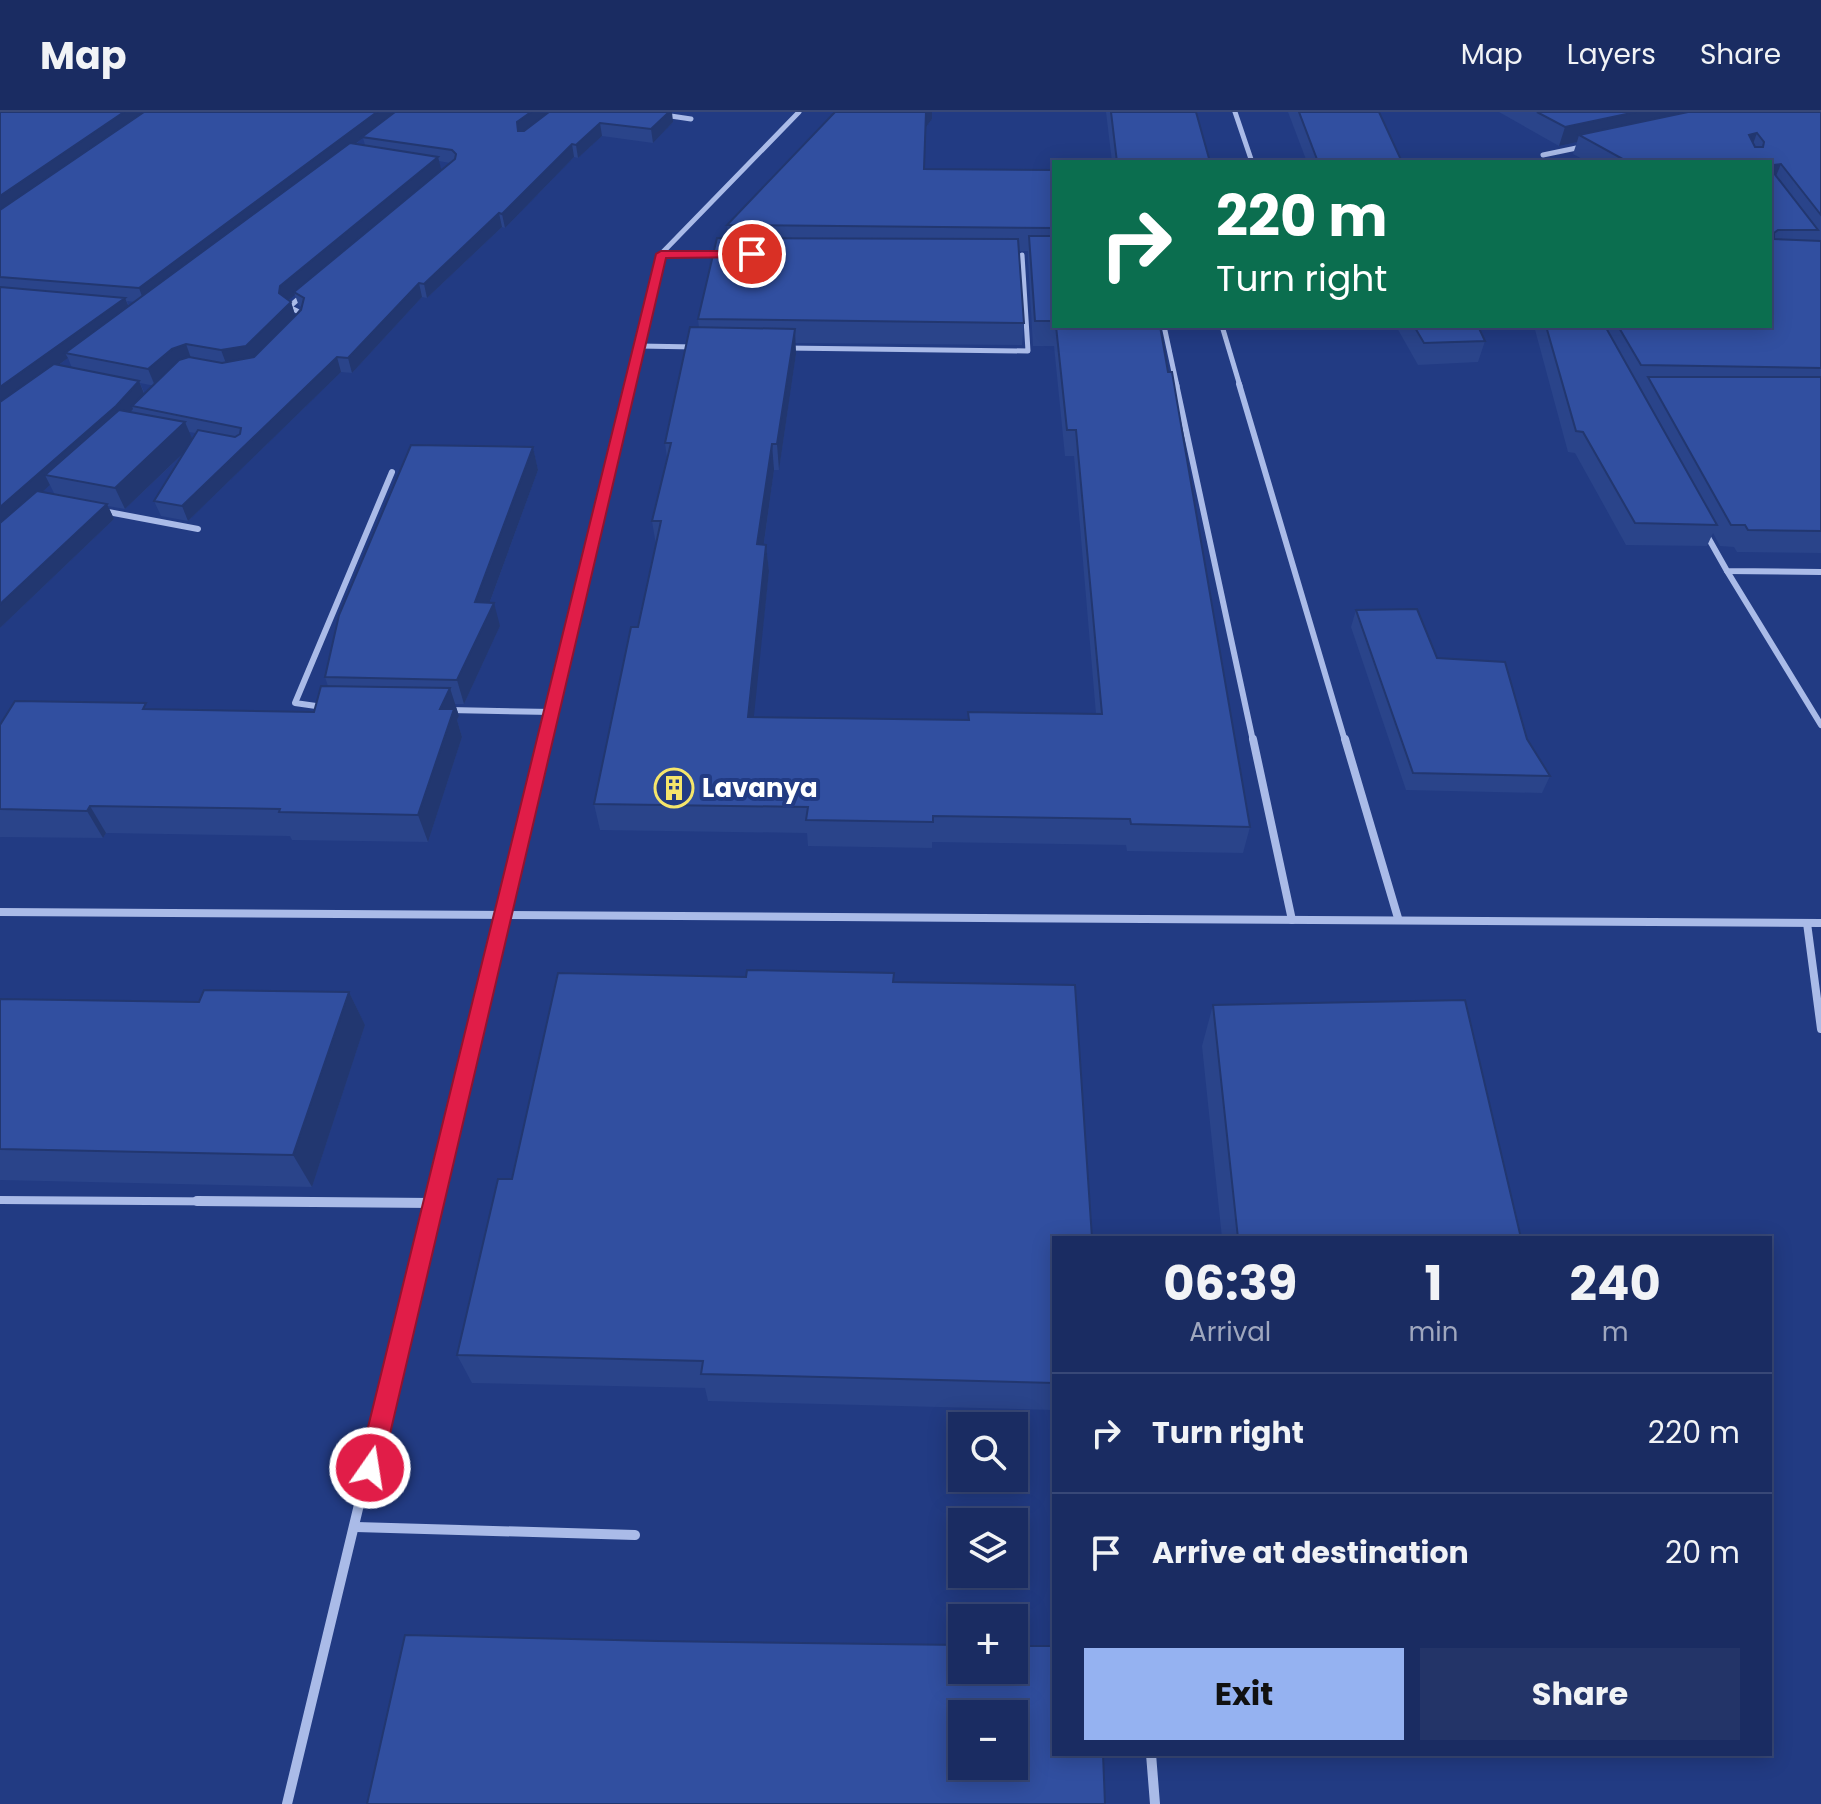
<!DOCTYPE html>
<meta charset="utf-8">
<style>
body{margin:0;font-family:Poppins,sans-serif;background:#233468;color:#f1f3f6;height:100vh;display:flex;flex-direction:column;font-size:30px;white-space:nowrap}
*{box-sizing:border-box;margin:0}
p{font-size:26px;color:#9fa7be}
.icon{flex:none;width:44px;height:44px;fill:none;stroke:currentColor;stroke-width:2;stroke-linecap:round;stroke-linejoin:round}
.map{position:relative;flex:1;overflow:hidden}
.details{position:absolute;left:1052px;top:1124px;width:720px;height:520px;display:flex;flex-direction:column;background:#1a2c62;border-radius:0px;box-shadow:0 4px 20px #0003,0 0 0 2px #384877}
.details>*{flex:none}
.top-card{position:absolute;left:1052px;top:48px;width:720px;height:168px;border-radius:0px;box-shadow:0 4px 20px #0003,0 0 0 2px #384877;background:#0b6e4f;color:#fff;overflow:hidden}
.controls{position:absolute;left:948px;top:1300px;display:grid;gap:16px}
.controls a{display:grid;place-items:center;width:80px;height:80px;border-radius:0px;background:#1a2c62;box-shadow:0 4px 20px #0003,0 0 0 2px #384877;font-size:40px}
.pin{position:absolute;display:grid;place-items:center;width:68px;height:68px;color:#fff;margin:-34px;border:4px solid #fff;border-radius:50%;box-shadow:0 2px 8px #0007}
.me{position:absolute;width:88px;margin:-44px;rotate:13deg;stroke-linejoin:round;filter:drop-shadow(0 0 6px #0008)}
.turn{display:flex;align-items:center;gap:28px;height:168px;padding:0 32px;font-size:36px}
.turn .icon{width:104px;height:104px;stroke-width:2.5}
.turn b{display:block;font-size:56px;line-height:68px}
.eta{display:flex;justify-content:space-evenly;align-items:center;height:136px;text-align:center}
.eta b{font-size:48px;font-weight:700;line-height:56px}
.action{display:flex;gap:16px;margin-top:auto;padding:16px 32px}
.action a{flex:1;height:92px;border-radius:0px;background:#95b2f1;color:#111;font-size:32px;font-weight:700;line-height:92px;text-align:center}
.action a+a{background:#233468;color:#f1f3f6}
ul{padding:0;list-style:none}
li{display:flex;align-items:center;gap:24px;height:120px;padding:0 32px;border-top:2px solid #384877}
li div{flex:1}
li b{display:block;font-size:30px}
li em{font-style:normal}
header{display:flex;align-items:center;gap:48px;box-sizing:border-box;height:112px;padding:0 40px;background:#1a2c62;border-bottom:2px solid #384877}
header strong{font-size:38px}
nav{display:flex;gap:44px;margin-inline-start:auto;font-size:28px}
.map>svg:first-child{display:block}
</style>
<header>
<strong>Map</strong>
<nav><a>Map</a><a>Layers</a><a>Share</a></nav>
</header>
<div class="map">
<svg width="1821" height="1692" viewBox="0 0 1821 1692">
<rect width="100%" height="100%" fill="#223b83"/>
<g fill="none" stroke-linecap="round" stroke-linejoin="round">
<g stroke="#aabbe8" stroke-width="5">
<polyline points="1235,0 1252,50"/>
<polyline points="664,3 691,7"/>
<polyline points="1543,43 1586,34"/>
<polyline points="661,142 721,142"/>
<polyline points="302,206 303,202 289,195 303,183"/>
<polyline points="1164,214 1177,274"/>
<polyline points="1222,214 1240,274"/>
<polyline points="639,234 696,235"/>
<polyline points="786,236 1028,239 1022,143"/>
<polyline points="629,274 661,142 799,0"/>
</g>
<g stroke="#aabbe8" stroke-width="6">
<polyline points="1176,272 1253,629"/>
<polyline points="1239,272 1345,629"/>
<polyline points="103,399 198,417"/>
<polyline points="1705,420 1727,459 1821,460"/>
<polyline points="1727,459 1821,613"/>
<polyline points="323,595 295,591 392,360"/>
<polyline points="449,598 552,600"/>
<polyline points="543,629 630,272"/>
</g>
<g stroke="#aabbe8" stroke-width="8">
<polyline points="1253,627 1292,808"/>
<polyline points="1345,627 1398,806"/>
<polyline points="0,800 1821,811"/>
<polyline points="1807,811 1821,917"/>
<polyline points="0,1088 433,1091"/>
<polyline points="432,1091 544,627"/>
</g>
<g stroke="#aabbe8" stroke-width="10">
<polyline points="197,1089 433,1091"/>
<polyline points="356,1415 635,1423"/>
<polyline points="1151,1642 1155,1692"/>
<polyline points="287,1692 432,1089"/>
</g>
</g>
<g fill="#2a448a" fill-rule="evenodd">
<path d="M0 0 673 10 653 31 602 24 578 46 574 45 505 116 502 115 427 186 422 185 352 261 341 260 188 409 161 404 154 389 183 342 125 397 108 394 114 407 0 516ZM363 26 365 33 356 32ZM439 49 450 51 441 58ZM295 183 299 194 301 195 295 203 291 190 289 188ZM127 189 135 190 129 194ZM68 246 72 256 59 253ZM140 271 150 273H154L145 282ZM189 320 196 321 192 327ZM50 373 55 383 42 380Z"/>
<path d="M835 0H932V7L926 15 924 57 1054 58V214H1160L1250 715 1243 741 1127 739 1126 733 932 730V736L808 734 807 721 600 718 594 692 638 515 656 433 652 409 667 346 665 331 699 216 698 207 728 126 727 113ZM1019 139H1028V148L1033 234H1054L1065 344H1074L1096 602 968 608 753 605 769 459 766 433 764 432 774 358H779L796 242 795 231 1022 233 1024 211Z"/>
<polygon points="1106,0 1196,0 1210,50 1112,50"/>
<polygon points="1288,0 1379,0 1402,50 1307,50"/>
<polygon points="1499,0 1821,0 1821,441 1737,440 1734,435 1720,434 1713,421 1707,434 1626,433 1575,341 1568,340 1534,214 1770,214 1770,50 1588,50 1573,42 1577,30 1559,34"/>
<polygon points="1396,214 1478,214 1485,229 1478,250 1418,253"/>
<polygon points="533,335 538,358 490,490 500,514 464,592 455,592 459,604 457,608 462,625 428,730 292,728 290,724 106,721 103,726 0,725 0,613 149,597 314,600 328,574 325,565"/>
<polygon points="1356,498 1437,546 1527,627 1550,664 1542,681 1406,678 1351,515"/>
<polygon points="894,870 1054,1126 1054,1298 708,1289 705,1276 472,1271 457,1243 512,1067"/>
<polygon points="349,880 365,913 312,1075 0,1068 0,887 199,890"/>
<polygon points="1213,893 1521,1126 1222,1126 1202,934"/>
</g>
<g fill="#223770">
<polygon points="124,0 148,0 0,102 0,84"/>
<polygon points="377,0 398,0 362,25 363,26 144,190 139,176"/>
<polygon points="531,0 550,0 520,24 518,19 517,10"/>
<polygon points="669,0 672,0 673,10 653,31 651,17"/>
<polygon points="926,0 932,0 932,7 926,15"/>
<polygon points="1636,0 1713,0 1579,23 1577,30 1559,34 1565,15"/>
<polygon points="600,11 602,24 578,46 576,33"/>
<polygon points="1757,21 1750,40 1749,23"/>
<polygon points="572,32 574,45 505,116 502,102"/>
<polygon points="438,45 442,60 294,180 295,183 285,191 291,190 296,206 252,251 227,254 221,238 279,181 280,174"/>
<polygon points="1781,52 1773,71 1774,53"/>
<polygon points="499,101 502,115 427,186 424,172"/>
<polygon points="419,171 422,185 352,261 348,246"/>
<polygon points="125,186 131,200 65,241 68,246 0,296 0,275"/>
<polygon points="795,217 796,242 779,358 777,332"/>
<polygon points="186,232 192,249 155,274 148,257 172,237"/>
<polygon points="337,245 341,260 188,409 182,394"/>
<polygon points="139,269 145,284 132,294 133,297 123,309 45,363 50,373 0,418 0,395"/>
<polygon points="185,310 194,331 125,397 115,376"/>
<polygon points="772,332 774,358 760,459 757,432"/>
<polygon points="533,335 538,358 481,514 475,490"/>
<polygon points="107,392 114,407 0,516 0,492"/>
<polygon points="766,433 769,459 751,632 748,605"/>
<polygon points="494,491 500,514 464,592 457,568"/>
<polygon points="450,576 459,604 457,608 462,625 428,730 418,703 440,597"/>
<polygon points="90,694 106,721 103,726 87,699"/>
<polygon points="349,880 365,913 312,1075 293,1043"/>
</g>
<g fill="#314fa0" stroke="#223770" stroke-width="2" fill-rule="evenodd">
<polygon points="0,0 124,0 0,84"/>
<polygon points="144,0 377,0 139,176 0,165 0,98"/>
<polygon points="395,0 531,0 517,10 518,19 524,19 549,0 669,0 651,17 600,11 576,33 572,32 502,102 499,101 424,172 419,171 348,246 337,245 182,394 154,389 198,318 235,325 240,322 241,316 132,294 179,248 189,245 222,251 254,245 301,198 304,186 294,180 455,47 456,42 452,38 362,25"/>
<polygon points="835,0 926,0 924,57 1054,58 1054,116 727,113"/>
<polygon points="1111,0 1196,0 1210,50 1117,50"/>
<polygon points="1299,0 1379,0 1402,50 1318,50"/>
<polygon points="1537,0 1636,0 1565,15"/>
<path d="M1688 0H1821V103L1781 52 1774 53 1773 60 1818 118H1778L1774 121V127L1821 129V256L1641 253 1618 214H1770V50H1628L1579 23ZM1757 21 1764 30 1763 35H1755L1749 23Z"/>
<polygon points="350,31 438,45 280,174 279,181 291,190 246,234 221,238 186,232 172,237 148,257 65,241"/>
<polygon points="1029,124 1054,124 1054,209 1035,209"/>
<polygon points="717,126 1018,127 1024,211 698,207"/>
<polygon points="0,175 125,186 0,275"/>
<polygon points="1056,214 1160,214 1168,260 1172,260 1250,715 1131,712 1130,707 933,704 933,710 806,708 808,695 594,692 631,515 638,515 661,409 652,409 671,331 665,331 690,215 795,217 777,332 772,332 757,432 766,433 748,605 969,608 968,600 1102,602 1076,318 1067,318"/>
<polygon points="1414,214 1478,214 1485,229 1424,231"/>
<polygon points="1546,214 1605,214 1717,413 1635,411 1583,320 1576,319"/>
<polygon points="54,252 139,269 116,294 0,395 0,290"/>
<polygon points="1648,265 1821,265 1821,419 1748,418 1745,413 1731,413"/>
<polygon points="119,298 185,310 115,376 45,363"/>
<polygon points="411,333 533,335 475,490 494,491 457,568 325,565 339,503"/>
<polygon points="37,379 107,392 0,492 0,411"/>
<polygon points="1417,497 1437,546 1505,550 1527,627 1550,664 1413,661 1356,498"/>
<polygon points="321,574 450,576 440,597 454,597 418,703 279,700 280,697 90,694 87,699 0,697 0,613 15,589 146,591 143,597 314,600"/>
<polygon points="747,858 894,861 893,870 1075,873 1092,1126 1054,1126 1054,1271 701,1262 703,1249 457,1243 498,1067 512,1067 558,861 746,865"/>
<polygon points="204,878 349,880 293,1043 0,1037 0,887 199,890"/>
<polygon points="1465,888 1521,1126 1238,1126 1213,893"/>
<path d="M405 1523 657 1529 962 1533V1558H1014V1534H1054V1642H1103L1105 1692H367ZM962 1602H1014V1654H962Z"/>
</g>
<polygon fill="#e11d48" stroke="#92132f" stroke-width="2" points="752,139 757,142 755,145 666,146 382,1356 378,1364 370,1368 362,1364 358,1356 656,142 661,139"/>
<defs>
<g id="building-ring" transform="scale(2)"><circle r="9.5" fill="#223b83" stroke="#f5e56b" stroke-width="1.5"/><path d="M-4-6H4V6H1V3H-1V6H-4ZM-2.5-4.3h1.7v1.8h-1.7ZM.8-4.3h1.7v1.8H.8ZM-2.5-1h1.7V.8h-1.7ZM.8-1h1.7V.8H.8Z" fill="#f5e56b"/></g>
</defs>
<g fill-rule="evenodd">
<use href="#building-ring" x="674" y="676"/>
</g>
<g text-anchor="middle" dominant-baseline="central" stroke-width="8" stroke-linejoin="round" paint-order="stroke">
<g font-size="26" font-weight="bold" fill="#fff" stroke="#223b83" text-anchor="start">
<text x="702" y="676">Lavanya</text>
</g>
</g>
</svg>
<div class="controls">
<a><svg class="icon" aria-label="search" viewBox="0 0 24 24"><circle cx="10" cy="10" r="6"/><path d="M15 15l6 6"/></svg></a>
<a><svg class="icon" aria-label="layers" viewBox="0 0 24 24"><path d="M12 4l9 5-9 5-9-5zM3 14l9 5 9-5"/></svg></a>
<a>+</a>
<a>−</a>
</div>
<div class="pin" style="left:752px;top:142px;background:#d93025"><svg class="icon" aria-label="arrive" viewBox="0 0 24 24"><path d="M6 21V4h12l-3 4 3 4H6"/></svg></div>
<svg class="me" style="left:370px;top:1356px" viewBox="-20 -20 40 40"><circle r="17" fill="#e11d48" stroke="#fff" stroke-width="3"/><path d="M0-11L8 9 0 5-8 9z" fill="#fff"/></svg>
<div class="top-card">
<div class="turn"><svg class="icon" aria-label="right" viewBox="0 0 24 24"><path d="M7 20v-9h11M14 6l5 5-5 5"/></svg><div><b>220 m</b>Turn right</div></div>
</div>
<section class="details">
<div class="eta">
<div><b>06:39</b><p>Arrival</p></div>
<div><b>1</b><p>min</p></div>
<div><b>240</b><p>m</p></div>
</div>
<ul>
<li><svg class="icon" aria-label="right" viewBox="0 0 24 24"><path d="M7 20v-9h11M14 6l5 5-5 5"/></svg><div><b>Turn right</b></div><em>220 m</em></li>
<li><svg class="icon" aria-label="arrive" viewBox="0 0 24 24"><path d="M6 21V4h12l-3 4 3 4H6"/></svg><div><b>Arrive at destination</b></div><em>20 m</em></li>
</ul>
<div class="action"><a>Exit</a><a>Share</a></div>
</section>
</div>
